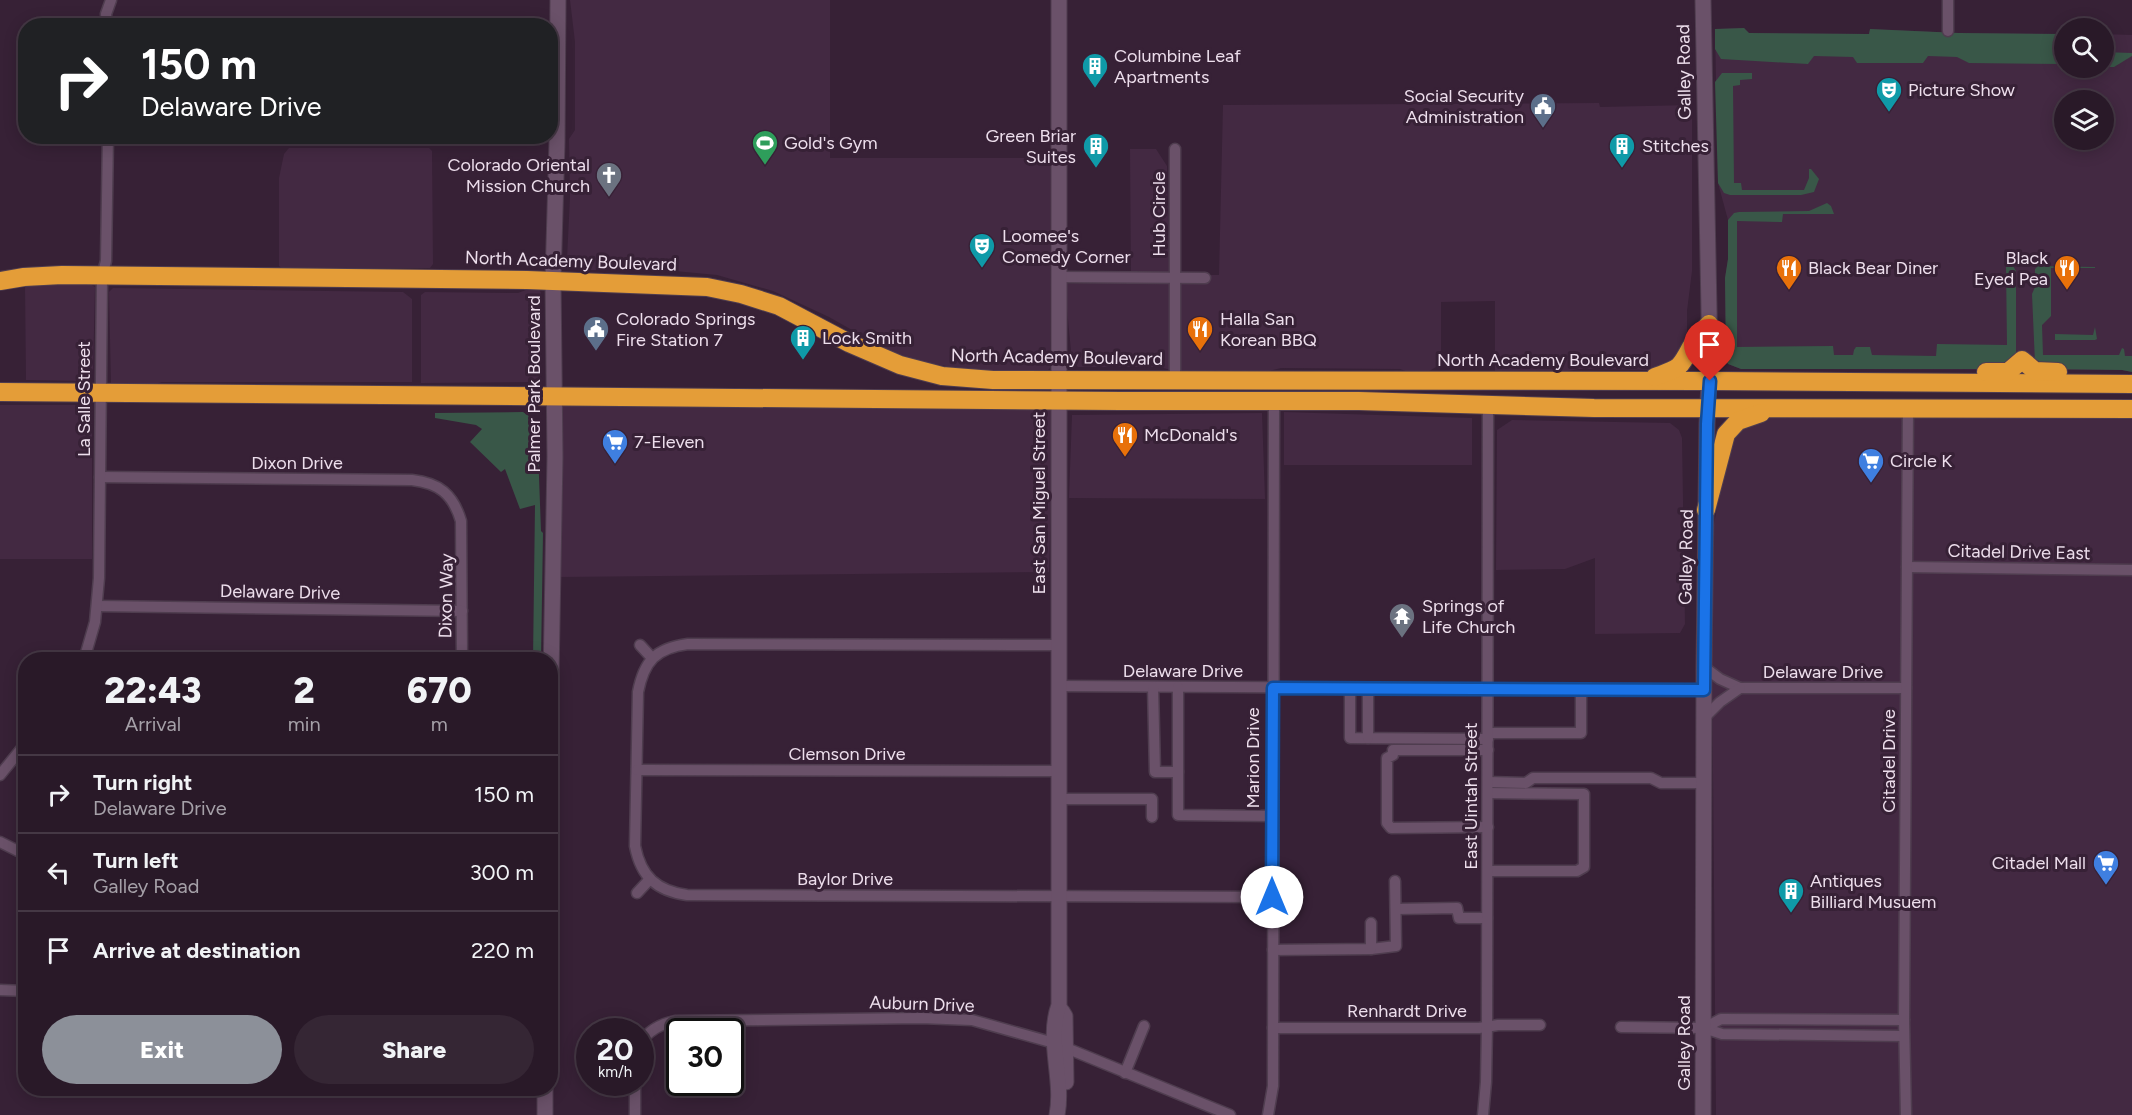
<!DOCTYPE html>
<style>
body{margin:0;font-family:Figtree,sans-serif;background:#352634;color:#f1f3f6;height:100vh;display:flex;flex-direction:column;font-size:22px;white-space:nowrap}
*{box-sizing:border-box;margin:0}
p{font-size:20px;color:#a5a0a8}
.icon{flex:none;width:33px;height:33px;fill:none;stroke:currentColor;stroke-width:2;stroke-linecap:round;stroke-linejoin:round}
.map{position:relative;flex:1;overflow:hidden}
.drawer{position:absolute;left:18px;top:652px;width:540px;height:444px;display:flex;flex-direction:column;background:#291928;border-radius:24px;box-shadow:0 3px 15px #0003,0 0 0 2px #453845}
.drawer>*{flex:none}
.hud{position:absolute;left:18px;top:18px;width:540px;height:126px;border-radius:24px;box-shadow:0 3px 15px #0003,0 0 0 2px #453845;background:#202124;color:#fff;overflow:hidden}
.buttons{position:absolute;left:2054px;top:18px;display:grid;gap:12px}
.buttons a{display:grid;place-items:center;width:60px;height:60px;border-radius:50%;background:#291928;box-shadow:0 3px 15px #0003,0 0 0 2px #453845;font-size:30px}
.speed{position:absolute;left:576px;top:1018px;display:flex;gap:12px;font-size:30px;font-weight:700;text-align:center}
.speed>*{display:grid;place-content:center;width:78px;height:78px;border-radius:50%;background:#291928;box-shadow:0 3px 15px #0003,0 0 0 2px #453845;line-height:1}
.speed small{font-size:15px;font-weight:400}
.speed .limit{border:3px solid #111;border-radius:9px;background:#fff;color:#111}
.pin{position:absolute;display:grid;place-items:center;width:51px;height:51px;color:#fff;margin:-62px -26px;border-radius:50% 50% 50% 0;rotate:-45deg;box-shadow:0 0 6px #0007}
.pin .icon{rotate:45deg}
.me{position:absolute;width:66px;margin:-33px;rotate:0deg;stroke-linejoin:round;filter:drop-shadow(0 0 4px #0008)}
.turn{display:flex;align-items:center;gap:21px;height:126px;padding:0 24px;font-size:27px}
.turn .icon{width:78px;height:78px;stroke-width:2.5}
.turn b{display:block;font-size:42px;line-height:51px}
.eta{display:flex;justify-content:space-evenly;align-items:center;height:102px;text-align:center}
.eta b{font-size:36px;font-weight:800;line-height:42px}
.action{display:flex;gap:12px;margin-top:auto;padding:12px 24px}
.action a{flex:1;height:69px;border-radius:36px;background:#8c9099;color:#fff;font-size:24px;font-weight:800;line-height:69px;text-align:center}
.action a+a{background:#352634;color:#f1f3f6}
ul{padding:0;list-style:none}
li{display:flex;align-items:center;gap:18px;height:78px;padding:0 24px;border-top:2px solid #453845}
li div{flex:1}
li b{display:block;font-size:22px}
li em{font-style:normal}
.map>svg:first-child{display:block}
</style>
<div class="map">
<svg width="2132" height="1115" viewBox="0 0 2132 1115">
<rect width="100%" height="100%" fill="#372136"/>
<g fill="#432942" fill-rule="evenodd">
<polygon points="570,0 830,0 830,158 1051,158 1050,368 1047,371 974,371 917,361 882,347 829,317 773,291 717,275 664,270 578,270 573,269 567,259 570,197 569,139 575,130 575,42"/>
<path d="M1744 28 1749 33 1869 34 1870 29 1959 33 2064 34V68H2103V34L2132 35V372L2122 370 1741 369 1728 364 1726 360 1725 278 1728 259V220L1718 183 1715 29ZM2064 100H2103V140H2064Z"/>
<polygon points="1599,103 1600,107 1692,105 1692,271 1687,311 1687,343 1685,351 1659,370 1579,369 1547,375 1495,374 1495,301 1441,302 1441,364 1426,373 1411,373 1400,369 1281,368 1261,373 1184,374 1160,367 1078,367 1072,362 1067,309 1067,284 1131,283 1130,149 1156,149 1167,166 1169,275 1219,275 1223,105"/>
<polygon points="289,148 429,148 432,151 433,264 430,268 283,269 279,266 279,178 284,154"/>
<polygon points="88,283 95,287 93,374 91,377 84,381 26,380 25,284"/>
<polygon points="113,288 403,292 412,299 412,382 162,382 146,387 111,384 109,292"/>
<polygon points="531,288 539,289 541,293 540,375 536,382 421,383 421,295 425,292 518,293"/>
<polygon points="560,402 1054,406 1049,572 560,577"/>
<polygon points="0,405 77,405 89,408 92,414 92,559 0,559"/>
<polygon points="1284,412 1472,418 1472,465 1284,465"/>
<polygon points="1262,413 1265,499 1069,498 1072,415"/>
<polygon points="2132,416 2132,1115 1716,1115 1711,541 1724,469 1737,431 1768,417"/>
<polygon points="1512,420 1670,423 1679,430 1682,438 1685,624 1680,633 1595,634 1595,558 1565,569 1496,570 1497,430"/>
</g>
<g fill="#395748">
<polygon points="1744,28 1749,33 1869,34 1870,29 1959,33 2064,34 2064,64 1969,63 1957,57 1928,56 1923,63 1857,63 1853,57 1814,56 1808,64 1721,59 1715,49 1715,29"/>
<polygon points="2103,52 2132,53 2132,56 2114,67 2103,67"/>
<polygon points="1722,73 1752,73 1752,79 1740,80 1740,85 1733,86 1734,183 1741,183 1742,190 1804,190 1809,178 1809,169 1811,169 1819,179 1814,192 1801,195 1730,195 1724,193 1718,183 1715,82"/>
<polygon points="1827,203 1831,206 1834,214 1783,214 1782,222 1737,221 1737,347 1833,346 1834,355 1853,355 1854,350 1856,347 1870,347 1872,355 1936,356 1937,344 2007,345 2006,266 2013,266 2016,271 2016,358 2005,369 1741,369 1728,364 1726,360 1725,278 1728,259 1728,220 1734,213 1739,212 1809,211"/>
<polygon points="2038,266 2095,267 2095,268 2051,268 2051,316 2042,325 2043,355 2119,355 2122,348 2124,349 2125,356 2132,356 2132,372 2122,370 2042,369 2035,363 2032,294 2035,287 2035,269"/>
<polygon points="2095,327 2097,339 2095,340 2055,340 2055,334 2093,335"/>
<polygon points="523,412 537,422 541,531 543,533 541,660 533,660 535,505 520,509 505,469 501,472 470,442 482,429 476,425 435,418 435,413"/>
</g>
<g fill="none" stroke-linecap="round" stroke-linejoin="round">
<g stroke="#4f3d4f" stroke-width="13">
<g id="street">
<polyline points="107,26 106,14 111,0"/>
<polyline points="1948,31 1948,0"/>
<polyline points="1059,277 1205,278"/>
<polyline points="1175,380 1175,149"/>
<path d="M100 477 412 480C439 483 453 494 461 521L462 660"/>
<polyline points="1907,567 2132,570"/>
<polyline points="98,606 462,611"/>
<polyline points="640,645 652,658"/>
<path d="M1058 645 688 644C656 648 644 661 638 692L635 846C641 877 657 891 687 895L1272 897"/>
<polyline points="84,660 95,622 99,578 102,276 106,261 108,136"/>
<polyline points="1704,667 1720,679 1740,688 1906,688"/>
<polyline points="1058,686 1704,690"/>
<polyline points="1153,687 1155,772 1178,772"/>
<polyline points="1178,687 1178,815 1272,816"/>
<polyline points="1350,688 1350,738 1488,739"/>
<polyline points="1704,718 1720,702 1740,688"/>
<polyline points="1488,733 1581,733 1581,689"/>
<polyline points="1368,738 1368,688"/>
<polyline points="1488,750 1393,750 1393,755 1387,758 1387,823 1391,828 1488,827"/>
<polyline points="637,770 1058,771"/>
<polyline points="0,775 26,743"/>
<polyline points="1488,782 1526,783 1533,778 1651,778 1661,783 1704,783"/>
<polyline points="1488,793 1584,794 1584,867 1577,871 1488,871"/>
<polyline points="1058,799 1152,799 1152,817"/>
<polyline points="0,842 26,855"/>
<polyline points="637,893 650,879"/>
<polyline points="1396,909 1457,908 1459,918 1487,918"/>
<polyline points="1371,949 1396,946 1395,881"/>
<polyline points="1273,950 1371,949 1371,923"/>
<polyline points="0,990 26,991"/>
<polyline points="1621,1027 1704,1028 1722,1034 1904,1036"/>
<polyline points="1273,1028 1479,1028 1498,1025 1540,1025"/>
<polyline points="1704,1028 1721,1019 1904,1020"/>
<path d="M640 1043C649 1030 660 1024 675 1021L921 1018 972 1020 1054 1043 1230 1115"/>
<polyline points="1125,1073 1144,1026"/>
<polyline points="635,1083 635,1115"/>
<polyline points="1268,1115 1273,1086 1274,400"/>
<polyline points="1483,1115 1486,1082 1487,1026 1488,405"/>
<polyline points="1906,1115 1904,1020 1908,408"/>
</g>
</g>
<g stroke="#4f3d4f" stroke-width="17">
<g id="secondary">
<polyline points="1703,0 1710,362 1707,424 1704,667 1703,1115"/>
<polyline points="550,732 555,457 553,280 557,142 558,0"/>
<polyline points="1062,1011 1065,1016 1066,1082"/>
<polyline points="545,1115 545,1089"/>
<path d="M1057 1115C1064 1079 1046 1041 1059 1005V0"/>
</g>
</g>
<g stroke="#4f3d4f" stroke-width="20">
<g id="highway">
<polyline points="0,281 24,277 62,275 527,280 707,287 741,294 779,306 849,343 900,365 942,376 993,380 1710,381 2132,384"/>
<polyline points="1986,372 2008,372 2022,360 2035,371 2058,372"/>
<path d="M1655 377C1679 368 1679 370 1691 347 1696 339 1703 331 1709 324"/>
<polyline points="0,392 1121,401 1359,401 1594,408 2132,409"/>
<polyline points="1706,510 1726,434 1738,421 1761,413"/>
</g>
</g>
<use href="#street" stroke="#6a5169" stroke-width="10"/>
<use href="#secondary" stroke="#6a5169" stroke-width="15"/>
<use href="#highway" stroke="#e49d38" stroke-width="18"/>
</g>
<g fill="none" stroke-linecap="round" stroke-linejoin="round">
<g stroke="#114b97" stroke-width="15">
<polyline id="route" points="1272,897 1273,688 1704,690 1707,424 1710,381"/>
</g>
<use href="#route" stroke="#1a73e8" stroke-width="10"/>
</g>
<defs>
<g id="building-pin" transform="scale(1.35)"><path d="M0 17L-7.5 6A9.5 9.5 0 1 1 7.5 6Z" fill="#0f9aa8" stroke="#372136"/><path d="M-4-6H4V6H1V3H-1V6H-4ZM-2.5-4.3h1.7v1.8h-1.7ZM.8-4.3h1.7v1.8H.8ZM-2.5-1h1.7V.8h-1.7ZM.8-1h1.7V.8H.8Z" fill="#fff"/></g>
<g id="theatre-pin" transform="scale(1.35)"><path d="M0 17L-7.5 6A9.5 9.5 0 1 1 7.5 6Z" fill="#0f9aa8" stroke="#372136"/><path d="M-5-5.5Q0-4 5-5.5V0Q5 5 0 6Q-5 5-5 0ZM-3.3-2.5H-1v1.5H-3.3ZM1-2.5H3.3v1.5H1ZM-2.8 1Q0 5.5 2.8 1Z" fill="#fff"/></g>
<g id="civic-pin" transform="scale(1.35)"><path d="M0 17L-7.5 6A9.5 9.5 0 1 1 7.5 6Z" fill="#5c6f8a" stroke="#372136"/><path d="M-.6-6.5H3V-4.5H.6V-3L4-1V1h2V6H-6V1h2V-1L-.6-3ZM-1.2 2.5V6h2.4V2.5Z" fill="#fff"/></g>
<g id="stadium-pin" transform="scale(1.35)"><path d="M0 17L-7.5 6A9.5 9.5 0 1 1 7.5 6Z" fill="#2e9e5b" stroke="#372136"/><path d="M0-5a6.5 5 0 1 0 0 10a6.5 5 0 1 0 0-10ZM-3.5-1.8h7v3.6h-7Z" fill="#fff"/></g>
<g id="church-pin" transform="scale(1.35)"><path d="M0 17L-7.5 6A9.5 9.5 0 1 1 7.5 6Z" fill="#6b7280" stroke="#372136"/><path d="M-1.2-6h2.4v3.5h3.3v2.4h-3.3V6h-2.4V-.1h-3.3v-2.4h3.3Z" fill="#fff"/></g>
<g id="restaurant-pin" transform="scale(1.35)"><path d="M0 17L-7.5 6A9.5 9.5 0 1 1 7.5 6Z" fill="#e8710a" stroke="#372136"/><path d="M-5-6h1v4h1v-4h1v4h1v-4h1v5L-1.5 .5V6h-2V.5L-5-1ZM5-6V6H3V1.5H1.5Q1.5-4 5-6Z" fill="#fff"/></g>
<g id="supermarket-pin" transform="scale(1.35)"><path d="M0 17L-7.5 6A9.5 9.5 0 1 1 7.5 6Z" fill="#3f7fe0" stroke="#372136"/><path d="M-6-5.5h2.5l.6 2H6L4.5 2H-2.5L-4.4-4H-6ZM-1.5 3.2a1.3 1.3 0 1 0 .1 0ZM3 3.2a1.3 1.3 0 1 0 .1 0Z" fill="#fff"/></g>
<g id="temple-pin" transform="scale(1.35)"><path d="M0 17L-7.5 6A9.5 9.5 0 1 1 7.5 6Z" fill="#6b7280" stroke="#372136"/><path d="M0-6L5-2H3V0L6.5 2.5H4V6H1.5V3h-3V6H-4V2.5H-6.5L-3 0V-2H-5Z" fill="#fff"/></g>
</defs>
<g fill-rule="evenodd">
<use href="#building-pin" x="1095" y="66"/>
<use href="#theatre-pin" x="1889" y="90"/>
<use href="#civic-pin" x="1543" y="106"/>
<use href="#stadium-pin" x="765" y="143"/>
<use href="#building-pin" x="1096" y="146"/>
<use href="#building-pin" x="1622" y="146"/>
<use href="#church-pin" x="609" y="175"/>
<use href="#theatre-pin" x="982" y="246"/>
<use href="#restaurant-pin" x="1789" y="268"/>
<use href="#restaurant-pin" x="2067" y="268"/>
<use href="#civic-pin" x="596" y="329"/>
<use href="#restaurant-pin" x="1200" y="329"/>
<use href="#building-pin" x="803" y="338"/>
<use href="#restaurant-pin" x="1125" y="435"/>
<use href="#supermarket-pin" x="615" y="442"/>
<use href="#supermarket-pin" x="1871" y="461"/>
<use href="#temple-pin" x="1402" y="616"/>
<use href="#supermarket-pin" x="2106" y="863"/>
<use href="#building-pin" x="1791" y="891"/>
</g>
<g text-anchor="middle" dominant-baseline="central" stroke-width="6" stroke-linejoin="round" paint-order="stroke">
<g font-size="18" fill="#eddeec" stroke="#372136" text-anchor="start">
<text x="1114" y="56">Columbine Leaf<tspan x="1114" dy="21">Apartments</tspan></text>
<text x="1908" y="90">Picture Show</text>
<text x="1524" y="96" text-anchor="end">Social Security<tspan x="1524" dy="21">Administration</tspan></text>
<text x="1076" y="136" text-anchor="end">Green Briar<tspan x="1076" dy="21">Suites</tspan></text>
<text x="784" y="143">Gold's Gym</text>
<text x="1642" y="146">Stitches</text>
<text x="590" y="165" text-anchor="end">Colorado Oriental<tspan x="590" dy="21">Mission Church</tspan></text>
<text x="1002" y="236">Loomee's<tspan x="1002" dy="21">Comedy Corner</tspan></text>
<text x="2048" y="258" text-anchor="end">Black<tspan x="2048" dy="21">Eyed Pea</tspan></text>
<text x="1808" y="268">Black Bear Diner</text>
<text x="616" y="319">Colorado Springs<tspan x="616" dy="21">Fire Station 7</tspan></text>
<text x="1220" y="319">Halla San<tspan x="1220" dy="21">Korean BBQ</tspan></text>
<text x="822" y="338">Lock Smith</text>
<text x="1144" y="435">McDonald's</text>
<text x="634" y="442">7-Eleven</text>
<text x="1890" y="461">Circle K</text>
<text x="1422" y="606">Springs of<tspan x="1422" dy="21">Life Church</tspan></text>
<text x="2086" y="863" text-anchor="end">Citadel Mall</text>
<text x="1810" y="881">Antiques<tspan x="1810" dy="21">Billiard Musuem</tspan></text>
</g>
<g font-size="18" fill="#eddeec" stroke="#372136">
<text transform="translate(1684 72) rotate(-91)">Galley Road</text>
<text transform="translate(1159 214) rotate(-90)">Hub Circle</text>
<text transform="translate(571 261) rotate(2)">North Academy Boulevard</text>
<text transform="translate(1057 357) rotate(1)">North Academy Boulevard</text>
<text x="1543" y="360">North Academy Boulevard</text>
<text transform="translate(534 384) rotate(-90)">Palmer Park Boulevard</text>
<text transform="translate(84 399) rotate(-90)">La Salle Street</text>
<text x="297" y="463">Dixon Drive</text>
<text transform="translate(1039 503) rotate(-90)">East San Miguel Street</text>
<text transform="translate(2019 552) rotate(1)">Citadel Drive East</text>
<text transform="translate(1686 557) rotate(-89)">Galley Road</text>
<text transform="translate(280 592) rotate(1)">Delaware Drive</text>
<text transform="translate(446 596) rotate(-89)">Dixon Way</text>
<text x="1183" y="671">Delaware Drive</text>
<text x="1823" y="672">Delaware Drive</text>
<text x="847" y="754">Clemson Drive</text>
<text transform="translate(1253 758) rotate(-90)">Marion Drive</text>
<text transform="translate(1889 761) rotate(-90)">Citadel Drive</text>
<text transform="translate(1471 796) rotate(-90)">East Uintah Street</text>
<text x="845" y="879">Baylor Drive</text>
<text transform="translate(922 1004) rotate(2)">Auburn Drive</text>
<text x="1407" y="1011">Renhardt Drive</text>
<text transform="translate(1684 1043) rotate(-90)">Galley Road</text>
</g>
</g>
</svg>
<div class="buttons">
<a><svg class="icon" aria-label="search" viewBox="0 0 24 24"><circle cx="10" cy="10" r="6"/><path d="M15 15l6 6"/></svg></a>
<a><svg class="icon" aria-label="layers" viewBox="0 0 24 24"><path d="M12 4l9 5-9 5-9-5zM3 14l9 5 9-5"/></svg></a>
</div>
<div class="speed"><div>20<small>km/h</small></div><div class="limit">30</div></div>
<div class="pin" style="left:1710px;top:381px;background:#d93025"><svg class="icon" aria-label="arrive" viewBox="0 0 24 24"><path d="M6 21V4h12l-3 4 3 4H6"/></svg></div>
<svg class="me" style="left:1272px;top:897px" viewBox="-20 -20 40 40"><circle r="19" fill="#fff"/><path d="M0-13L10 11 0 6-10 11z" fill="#1a73e8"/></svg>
<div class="hud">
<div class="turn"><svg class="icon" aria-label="right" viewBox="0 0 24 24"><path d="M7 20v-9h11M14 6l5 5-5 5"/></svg><div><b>150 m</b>Delaware Drive</div></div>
</div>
<section class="drawer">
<div class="eta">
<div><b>22:43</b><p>Arrival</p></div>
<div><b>2</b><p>min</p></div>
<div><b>670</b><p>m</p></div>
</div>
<ul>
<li><svg class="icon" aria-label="right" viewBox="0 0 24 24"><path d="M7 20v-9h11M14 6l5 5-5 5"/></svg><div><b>Turn right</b><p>Delaware Drive</p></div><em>150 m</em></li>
<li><svg class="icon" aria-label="left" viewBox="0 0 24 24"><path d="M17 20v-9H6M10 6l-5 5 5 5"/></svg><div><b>Turn left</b><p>Galley Road</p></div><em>300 m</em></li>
<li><svg class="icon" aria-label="arrive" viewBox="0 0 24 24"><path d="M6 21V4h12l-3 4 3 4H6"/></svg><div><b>Arrive at destination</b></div><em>220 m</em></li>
</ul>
<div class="action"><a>Exit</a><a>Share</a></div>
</section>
</div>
